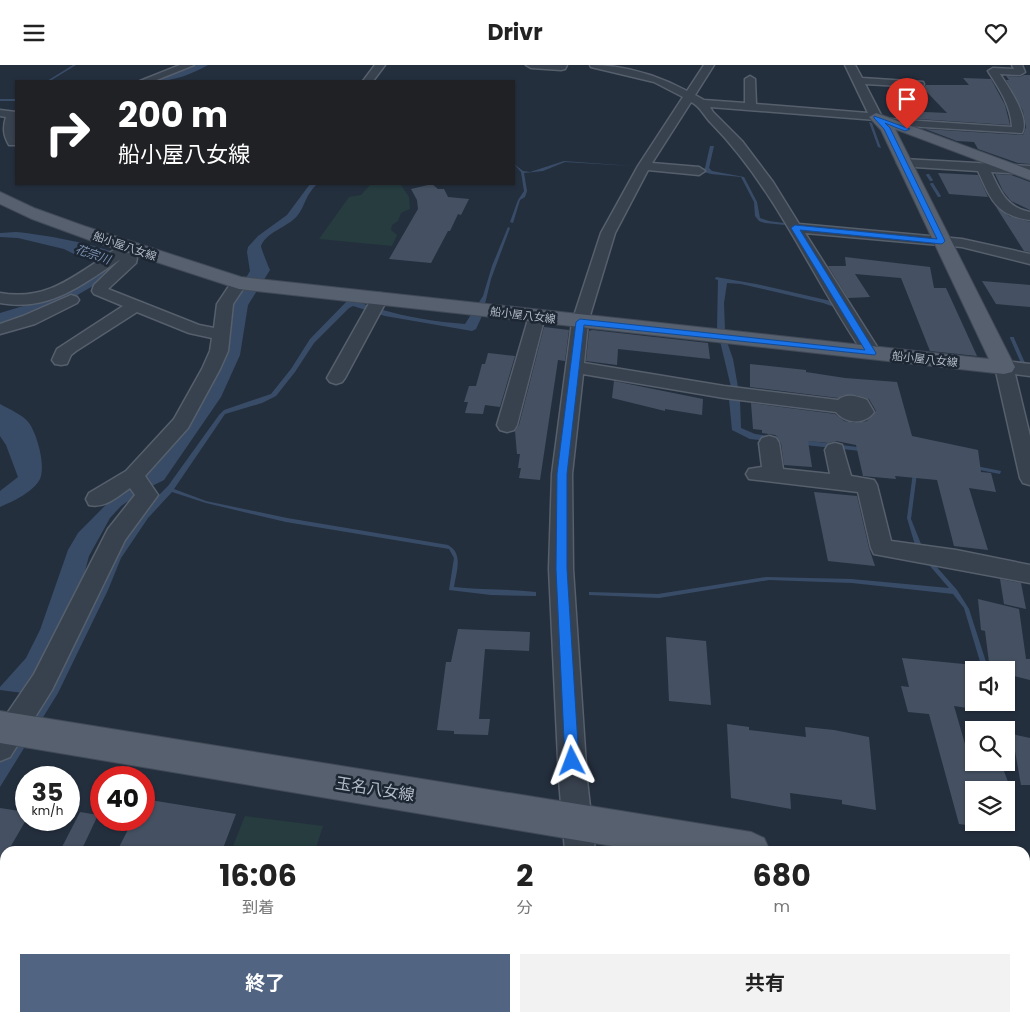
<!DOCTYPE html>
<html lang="ja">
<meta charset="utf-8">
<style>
body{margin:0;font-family:Poppins,"Noto Sans JP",sans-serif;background:#f2f2f2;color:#222;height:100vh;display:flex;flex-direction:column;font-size:19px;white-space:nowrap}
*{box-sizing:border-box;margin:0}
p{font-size:16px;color:#767676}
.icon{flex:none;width:28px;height:28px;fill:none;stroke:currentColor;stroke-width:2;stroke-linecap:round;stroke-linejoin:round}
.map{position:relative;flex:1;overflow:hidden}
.details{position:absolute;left:0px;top:781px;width:1030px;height:176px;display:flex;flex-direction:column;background:#fff;border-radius:15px 15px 0 0;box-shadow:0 1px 4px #0004}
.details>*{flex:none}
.top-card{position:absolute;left:15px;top:15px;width:500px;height:105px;border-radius:0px;box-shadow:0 1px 4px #0004;background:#202124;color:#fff;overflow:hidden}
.fabs{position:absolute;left:965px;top:596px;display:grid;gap:10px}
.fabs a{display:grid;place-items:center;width:50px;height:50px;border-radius:0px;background:#fff;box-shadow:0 1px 4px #0004;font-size:25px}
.speed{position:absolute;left:15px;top:701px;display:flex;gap:10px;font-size:25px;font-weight:700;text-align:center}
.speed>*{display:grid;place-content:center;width:65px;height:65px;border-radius:50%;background:#fff;box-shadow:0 1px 4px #0004;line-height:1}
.speed small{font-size:12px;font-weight:400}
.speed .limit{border:8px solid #d22;background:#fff;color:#111}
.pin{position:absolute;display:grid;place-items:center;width:42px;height:42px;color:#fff;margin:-51px -21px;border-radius:50% 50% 50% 0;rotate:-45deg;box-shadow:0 0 5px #0007}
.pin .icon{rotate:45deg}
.me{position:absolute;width:55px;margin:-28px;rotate:357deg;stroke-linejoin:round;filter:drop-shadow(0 0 4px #0008)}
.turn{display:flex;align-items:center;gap:18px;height:105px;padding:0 20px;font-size:22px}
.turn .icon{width:65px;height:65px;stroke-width:2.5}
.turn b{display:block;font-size:35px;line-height:42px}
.eta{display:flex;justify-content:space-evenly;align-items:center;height:85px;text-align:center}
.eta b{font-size:30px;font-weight:700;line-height:35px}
.cta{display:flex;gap:10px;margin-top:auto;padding:10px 20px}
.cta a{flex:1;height:58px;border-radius:0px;background:#516482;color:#fff;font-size:20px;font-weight:700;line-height:58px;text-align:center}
.cta a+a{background:#f2f2f2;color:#222}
header{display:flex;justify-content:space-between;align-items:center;height:65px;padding:0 20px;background:#fff;font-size:22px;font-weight:700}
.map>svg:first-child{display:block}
</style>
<header><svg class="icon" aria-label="menu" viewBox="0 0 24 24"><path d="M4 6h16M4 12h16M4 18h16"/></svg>Drivr<svg class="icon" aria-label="heart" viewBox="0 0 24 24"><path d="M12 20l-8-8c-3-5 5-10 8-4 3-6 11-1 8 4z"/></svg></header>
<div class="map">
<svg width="1030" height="957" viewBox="0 0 1030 957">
<rect width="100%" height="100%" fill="#242f3e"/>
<g fill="#263c3f">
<polygon points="371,119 404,119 401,120 409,132 410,144 401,148 398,156 392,160 391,165 397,170 392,181 319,174 349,132 361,130"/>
<polygon points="245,751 323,761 315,786 231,786"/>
<polygon points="370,953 433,953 432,957 391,957"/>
</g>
<g fill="#394c67">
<path d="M196 0H208C192 9 174 16 156 16Z"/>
<polygon points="710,81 714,81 709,103 712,106 744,112 757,137 760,153 769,156 784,158 785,160 765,158 759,156 755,151 754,137 741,112 711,109 701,106 705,103"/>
<polygon points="564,96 632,101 565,97 543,106 524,108 527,126 525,132 520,135 513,158 510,157 518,135 524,126 521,107 514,99 523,106 530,107"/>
<path d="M310 119H317C305 130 305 142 297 151 288 162 266 167 261 181 261 183 268 201 270 205L248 240 240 290 221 332 164 415 146 424 121 441 110 453 89 491 80 525 0 674V622L26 593 40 565 68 485 78 468 185 360 231 238 250 206 247 187 248 182 258 171 287 150Z"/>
<path d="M508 162 510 163 491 214 482 251 476 264 472 266 385 251 353 241 349 243 314 278 295 307 276 331 262 338 225 349 174 424 206 436 287 453 448 480C464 489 456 507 454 522 482 525 509 524 536 527V531L491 530 449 525 454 493 449 484 286 457 206 438 172 427 148 453 121 493 108 525 58 628 0 722V695L137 452 168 421 219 350 224 345 271 329 291 304 310 274 349 234C360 236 368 242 379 244 407 252 436 257 465 259L483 231 492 201Z"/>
<path d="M16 167C45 170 99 179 125 192L98 218 74 232 0 262V248L40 236 105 200 97 195 74 189 64 184 18 173 0 172V168Z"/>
<polygon points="716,212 756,219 835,237 840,244 823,238 741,219 727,218 724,238 725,265 717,264 718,215 715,214"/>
<polygon points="720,276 727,277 733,294 738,322 731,322"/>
<polygon points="729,334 740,335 741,363 755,369 921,390 1001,406 1000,409 919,393 911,454 921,479 915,480 907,453 915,392 750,374 732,365"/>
<path d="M0 339C9 344 23 350 29 358 37 369 46 401 40 414 33 427 14 436 0 442V426L18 412 6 380 0 371Z"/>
<polygon points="928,492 957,525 969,544 987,600 981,600 964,543 953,529 852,518 769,515 659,533 589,530 589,527 658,529 766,512 851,514 949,523 923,493"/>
</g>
<polygon fill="#242f3e" points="0,625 31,629 0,676"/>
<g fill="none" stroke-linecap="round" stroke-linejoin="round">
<g fill="#394c67" fill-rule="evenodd">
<polygon points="73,0 76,0 50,16 47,16"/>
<rect x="0" y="34" width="16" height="2"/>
<polygon points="869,57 872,58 881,83 878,82"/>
<polygon points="927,109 929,109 933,115 932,116 930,116 926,110"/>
<polygon points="931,118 933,118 941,131 940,132 938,132 930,119"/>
<polygon points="1010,272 1014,272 1014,273 1025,298 1025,299 1021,299 1021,298 1010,273"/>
</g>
</g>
<g fill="#455162">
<polygon points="1024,10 1030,10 1030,99 1018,98 978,84 974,77 957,76 925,64 1023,70 1026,62 1023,46 1006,15 1009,15 1006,11 1020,12"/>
<polygon points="963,13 991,14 1005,40 1010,60 902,53 907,53 903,46 947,48 923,23 926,20 969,20"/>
<polygon points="938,108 978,110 988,132 949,129"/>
<polygon points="995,109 1011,110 1030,117 1030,145 1011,136 1003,126"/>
<polygon points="432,119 438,124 444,124 448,132 469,134 461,150 458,149 450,166 448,166 431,198 389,194 418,144 417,135 411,124"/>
<polygon points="996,142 1009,151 1030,157 1030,187 1024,186"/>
<polygon points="845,192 930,202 934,223 946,223 977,291 930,286 901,213 855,209 870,232 848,233 828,201 846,201"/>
<polygon points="982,216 1030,220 1030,242 996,239"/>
<polygon points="544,262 569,265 565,296 558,295 540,415 519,413 521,403 518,403 520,389 517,389 515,366 519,360"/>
<polygon points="592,265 708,278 710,294 618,284 617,300 586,296 589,266"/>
<polygon points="488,288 515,291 500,342 485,340 483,349 465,348 468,337 464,337 469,321 476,321 482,299 485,299"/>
<polygon points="750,299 806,305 806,307 845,313 897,317 912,371 978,385 981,407 991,408 996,427 969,423 988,485 954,481 937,415 895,411 896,414 863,411 856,380 836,376 829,378 808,376 812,402 784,400 781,378 778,372 775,370 762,368 762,365 753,364 751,338 835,349 844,356 855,358 867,356 876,346 869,334 856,330 844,330 838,333 750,322"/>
<polygon points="614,316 703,334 702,350 665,344 665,346 612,333"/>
<polygon points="814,427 857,431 869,483 875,501 828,496"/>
<polygon points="1000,514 1021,518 1026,544 1004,539"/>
<polygon points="978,534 1019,544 1026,594 1030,594 1030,615 1006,609 1006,605 990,605 985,566 981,565"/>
<polygon points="458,564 530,567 529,586 485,584 479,654 490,654 488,670 454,669 454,666 437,665 446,597 451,597"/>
<polygon points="666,572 706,576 711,640 669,636"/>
<polygon points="902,593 974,600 974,644 954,641 965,679 974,680 974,698 1001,698 1011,725 974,725 974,761 959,759 929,649 908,647 901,621 909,622"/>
<polygon points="727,659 749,662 749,665 806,672 805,662 834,665 869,672 876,745 842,739 842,735 790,728 791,744 731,733"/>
<polygon points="1012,669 1030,673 1030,720 1021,720"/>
<polygon points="144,734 236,749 222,786 117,786 133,755 144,755"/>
<polygon points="0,743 26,747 26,755 8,786 5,786 5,792 0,801"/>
<polygon points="80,747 98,750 81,786 60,786"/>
</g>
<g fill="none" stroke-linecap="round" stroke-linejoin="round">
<g stroke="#565f6c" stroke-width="3">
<g id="minor">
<polygon points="180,0 194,0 154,16 140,16"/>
<polygon points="375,0 385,0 373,16 363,16"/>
<polygon points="526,0 567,0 565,4 561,5 531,3"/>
<path d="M590 0C624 0 657 10 687 26L704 0H714L695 30 704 35 745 38V14L750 11 755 14 756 39 868 48 845 0H855L862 13 923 17 924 19 923 21 919 22 865 19 882 52 876 55 710 42 713 47 742 76 773 117 799 159 962 174 1030 189V199L962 182 805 168 881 288 878 292 872 293 866 292C813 215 777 125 711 58 704 51 700 41 691 37L652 98 699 102 705 106 699 110 648 105 615 168 588 257 584 298 724 321 838 335C846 328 857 331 867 335L874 347C865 360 846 359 836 347L724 333 583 309 572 409 573 504 587 715 595 786H565L559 715 549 504 552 409 572 257 601 168 638 101 683 32 654 17 591 2Z"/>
<path d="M1012 0H1022L1025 7 1020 10 1000 9C1009 23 1030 53 1022 68L890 60 884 57 890 54 1012 62C1011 41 999 23 988 6L993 3 1014 4Z"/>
<path d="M0 45 16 47V80H9C3 70 3 62 6 52L0 51Z"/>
<path d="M903 94 1030 101V109L991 107C1000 126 1007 143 1030 147V155C996 150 991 135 978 106L899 101 897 98 899 95Z"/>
<path d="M128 179 133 180 135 183 131 188 137 193 136 198 108 224 199 260 214 263 217 239 233 215H245L247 218 233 239 228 286 220 304 188 363 145 411 158 430 125 475 52 625 10 692 0 696V659L34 609 108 464 135 430 130 423C118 431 105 444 89 440L86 434 89 428 126 406 174 354 202 304 210 286 212 273 189 268 137 247 76 286 71 290 67 299 61 300 55 299 52 295 57 284 123 241 94 229 92 226 94 220 121 194C82 220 49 247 0 238V228C41 235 65 218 98 196 107 190 117 181 128 179Z"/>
<polygon points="380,228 386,230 388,233 345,313 342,317 336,319 330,317 327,313 372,233 374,230"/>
<polygon points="71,230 77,232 79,235 77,238 35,259 0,269 0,259 23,251"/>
<polygon points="537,246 543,247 545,251 517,360 514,365 507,367 500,365 497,360 529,251 531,247"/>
<polygon points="1004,296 1030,299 1030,311 1015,309 1030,371 1030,420 1023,418 1020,413 995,302 998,298"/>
<polygon points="769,371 776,373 779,378 783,404 830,409 825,385 828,380 835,378 842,380 851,411 874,415 877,420 891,476 956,485 1030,500 1030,518 874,489 871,483 858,427 749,414 746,409 749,404 762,402 759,378 762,373"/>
<polygon points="577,952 612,952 612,957 578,957"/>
</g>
</g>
<g stroke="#414a57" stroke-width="2">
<g id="major">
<polygon points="876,48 1030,105 1030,115 895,64 1015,302 1012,307 1004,309 239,224 92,176 32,154 0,139 0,127 34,143 84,161 241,212 989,294 881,65 869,52"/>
<polygon points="0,646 751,767 764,773 770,786 642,786 0,678"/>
<polygon points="1025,835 1030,837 1030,877 1025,875"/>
</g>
</g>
<use href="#minor" fill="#38414e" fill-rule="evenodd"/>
<use href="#major" fill="#56606e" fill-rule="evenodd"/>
</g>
<polygon fill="#1a73e8" stroke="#114b97" points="874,51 910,64 905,66 885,58 890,63 945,176 942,179 800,165 876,288 875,290 584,260 567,409 567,504 579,696 577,701 572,703 567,701 565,696 556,504 557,409 576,257 580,254 865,285 791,163 795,160 937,174 884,64 874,53"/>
<g text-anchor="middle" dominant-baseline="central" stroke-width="5" stroke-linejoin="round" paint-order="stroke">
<g font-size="11" fill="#b4bcc9" stroke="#1d2633">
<text transform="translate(125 181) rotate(19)">船小屋八女線</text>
<text transform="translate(523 250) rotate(7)">船小屋八女線</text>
<text transform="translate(925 294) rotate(6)">船小屋八女線</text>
</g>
<g font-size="12" font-style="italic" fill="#7c92b1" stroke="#1d2633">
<text transform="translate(93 189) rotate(19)">花宗川</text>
</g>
<g font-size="16" fill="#b4bcc9" stroke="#1d2633">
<text transform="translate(375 724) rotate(9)">玉名八女線</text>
</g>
</g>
</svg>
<div class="fabs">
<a><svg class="icon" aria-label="sound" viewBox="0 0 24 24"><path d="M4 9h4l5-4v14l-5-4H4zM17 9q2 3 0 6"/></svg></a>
<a><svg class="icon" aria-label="search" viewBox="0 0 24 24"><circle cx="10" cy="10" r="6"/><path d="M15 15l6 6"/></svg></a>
<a><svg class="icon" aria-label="layers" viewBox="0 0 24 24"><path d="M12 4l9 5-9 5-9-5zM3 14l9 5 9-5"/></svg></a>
</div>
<div class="speed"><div>35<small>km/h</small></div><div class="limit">40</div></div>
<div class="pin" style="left:907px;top:64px;background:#d93025"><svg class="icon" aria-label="arrive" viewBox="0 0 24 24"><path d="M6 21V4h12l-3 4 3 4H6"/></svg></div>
<svg class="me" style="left:572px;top:696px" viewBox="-20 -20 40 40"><path d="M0-17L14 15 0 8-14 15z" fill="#1a73e8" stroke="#fff" stroke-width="4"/></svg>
<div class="top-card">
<div class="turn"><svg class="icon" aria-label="right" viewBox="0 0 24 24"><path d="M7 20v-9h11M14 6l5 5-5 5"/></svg><div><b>200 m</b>船小屋八女線</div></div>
</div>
<section class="details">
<div class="eta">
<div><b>16:06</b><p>到着</p></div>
<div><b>2</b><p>分</p></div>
<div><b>680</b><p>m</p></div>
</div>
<div class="cta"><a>終了</a><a>共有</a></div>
</section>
</div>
